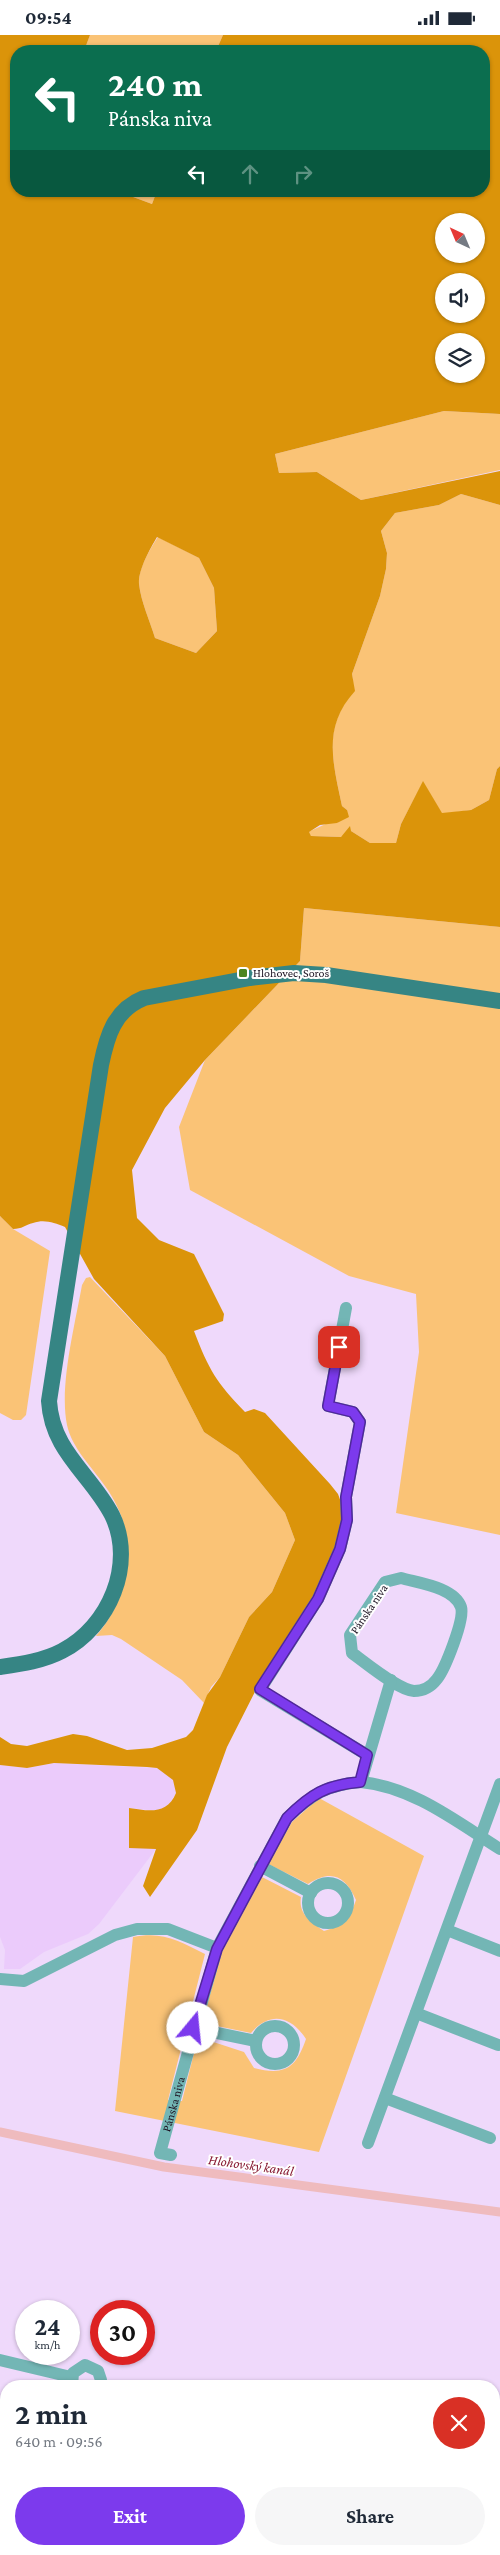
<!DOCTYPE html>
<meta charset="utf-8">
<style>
body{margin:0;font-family:"Crimson Pro",serif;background:#f6f6f7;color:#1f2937;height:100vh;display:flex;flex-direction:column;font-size:19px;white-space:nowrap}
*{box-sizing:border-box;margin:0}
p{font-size:16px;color:#747a83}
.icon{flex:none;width:28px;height:28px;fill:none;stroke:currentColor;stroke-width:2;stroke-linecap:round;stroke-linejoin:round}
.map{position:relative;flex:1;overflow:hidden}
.side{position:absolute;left:0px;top:2345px;width:500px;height:175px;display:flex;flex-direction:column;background:#fff;border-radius:20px 20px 0 0;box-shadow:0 1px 4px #0004}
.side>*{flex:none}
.top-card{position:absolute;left:10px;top:10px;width:480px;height:152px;border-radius:20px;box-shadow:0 1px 4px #0004;background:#0b6e4f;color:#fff;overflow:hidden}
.needle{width:32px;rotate:316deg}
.tools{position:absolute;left:435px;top:178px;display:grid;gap:10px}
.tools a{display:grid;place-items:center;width:50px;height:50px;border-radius:50%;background:#fff;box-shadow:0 1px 4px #0004;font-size:25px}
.speed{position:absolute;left:15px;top:2265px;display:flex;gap:10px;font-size:25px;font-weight:700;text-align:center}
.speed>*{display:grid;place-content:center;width:65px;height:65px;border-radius:50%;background:#fff;box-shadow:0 1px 4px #0004;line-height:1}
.speed small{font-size:12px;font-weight:400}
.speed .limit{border:8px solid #d22;background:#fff;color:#111}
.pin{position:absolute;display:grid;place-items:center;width:42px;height:42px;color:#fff;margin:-21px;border-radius:10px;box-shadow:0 2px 8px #0006}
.me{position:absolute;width:55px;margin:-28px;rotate:17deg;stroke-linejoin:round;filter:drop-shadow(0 0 4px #0008)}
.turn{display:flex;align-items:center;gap:18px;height:105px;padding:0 15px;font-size:22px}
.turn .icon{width:65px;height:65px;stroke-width:2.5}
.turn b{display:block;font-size:35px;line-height:42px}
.lanes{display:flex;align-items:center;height:48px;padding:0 15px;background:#0003;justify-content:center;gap:25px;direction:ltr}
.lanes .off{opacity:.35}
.round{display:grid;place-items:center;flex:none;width:52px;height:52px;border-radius:26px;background:#f6f6f7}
.overview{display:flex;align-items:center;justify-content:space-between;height:85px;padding:0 15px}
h1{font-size:30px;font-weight:700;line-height:38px}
.primary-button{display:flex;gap:10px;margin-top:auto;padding:10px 15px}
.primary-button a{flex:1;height:58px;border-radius:30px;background:#7c3aed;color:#fff;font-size:20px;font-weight:700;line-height:58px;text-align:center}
.primary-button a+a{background:#f6f6f7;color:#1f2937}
.status{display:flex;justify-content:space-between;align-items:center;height:35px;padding:0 25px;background:#fff;direction:ltr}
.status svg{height:14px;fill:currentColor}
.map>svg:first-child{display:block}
</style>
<div class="status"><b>09:54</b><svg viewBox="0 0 49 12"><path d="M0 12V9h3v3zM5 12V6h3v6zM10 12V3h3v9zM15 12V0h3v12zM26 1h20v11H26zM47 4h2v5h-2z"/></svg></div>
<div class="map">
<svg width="500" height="2520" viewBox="0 0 500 2520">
<rect width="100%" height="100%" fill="#efd9fb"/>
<polygon fill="#ebcbfb" points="54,1728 157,1733 174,1745 176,1758 167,1773 157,1776 129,1773 156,1814 99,1889 88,1899 44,1917 20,1934 4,1934 5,1915 0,1902 0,1730 27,1733"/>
<g fill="#fac376">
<polygon points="90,0 223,0 216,16 84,16"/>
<polygon points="117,156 157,156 152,169"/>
<polygon points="444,376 500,379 500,435 361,465 317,437 279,438 275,419"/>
<path d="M461 459 500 470V731L497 734 489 765 471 775 442 779 423 747 401 789 396 808H370L351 796 341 802 311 801 308 797 328 788H337L347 775 342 771C333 728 322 692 354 656L352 639 380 561 386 534 387 518 381 496 395 478 439 470Z"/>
<path d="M158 502 199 523 214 553 217 596 196 618 155 603C150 586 141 567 139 549 138 534 150 514 158 502Z"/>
<polygon points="304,873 500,892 500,1500 396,1478 419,1317 416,1259 349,1241 190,1155 179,1092 205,1025 300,926"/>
<polygon points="0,1181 13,1194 50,1216 26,1380 21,1385 13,1385 0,1378"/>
<path d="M90 1242 165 1321 204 1397 238 1420 285 1478 295 1505 272 1557 249 1582 220 1642 211 1652 204 1668 182 1645 121 1604 112 1600 96 1601C134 1557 140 1499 105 1451 91 1431 72 1413 67 1390 59 1351 75 1290 82 1250L86 1243Z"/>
<path d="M319 1763 424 1821 319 2117 115 2076 133 1902C163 1896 179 1906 205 1919L168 2065 182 2066 198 2002 244 2017 254 2033C285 2041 296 2033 306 2004 291 1981 270 1976 251 1998L202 1988 222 1917 262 1842 301 1862C298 1879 311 1887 324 1896 342 1891 350 1883 356 1865 345 1841 332 1834 308 1849L268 1829 292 1787Z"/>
</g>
<path fill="#db940a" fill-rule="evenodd" d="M0 0H90L84 16H16V156H117L152 169 157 156H484V16H216L223 0H500V379L444 376 275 419 279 438 317 437 361 465 500 436V470L461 459 439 470 395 478 381 496 387 518 386 534 380 561 352 639 355 656C322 692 333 728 342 771L347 775 349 782 337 788 320 790 309 797 311 801 341 802 350 791 351 796 370 808H396L401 789 423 746 442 778 471 775 489 765 497 734 500 731V892L304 873 300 926 205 1025 165 1073 132 1135 137 1183 159 1205 194 1219 224 1279 223 1286 194 1296C209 1335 216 1347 245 1377L254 1374 265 1378 330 1449 338 1459 342 1470 343 1490 319 1559 261 1645 227 1712 197 1795 150 1862 143 1851 156 1814 129 1813V1773C149 1776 167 1780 176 1758L173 1745 157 1733 147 1732 54 1728 27 1733 0 1730V1702L11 1709 27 1711 73 1699 87 1701 127 1715 152 1713 186 1702 193 1695 207 1660 220 1642 249 1582 272 1557 295 1505 285 1478 238 1420 204 1397 165 1321 94 1244 65 1192C54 1188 45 1184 33 1188 25 1190 22 1194 13 1194L0 1181ZM444 186H476V219H444ZM444 246H476V279H444ZM444 306H476V339H444ZM157 502 199 523 214 553 217 596 196 618 155 603C150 586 141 567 139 549 138 535 150 514 157 502Z"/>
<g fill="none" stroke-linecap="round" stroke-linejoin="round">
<polyline stroke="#efbbbe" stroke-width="9" points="0,2097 164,2132 500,2177"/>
<g stroke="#73b6b5" stroke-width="12">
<polyline points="346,1273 328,1371 353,1377 360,1387 346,1462 347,1485 340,1514 318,1564 260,1655 367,1720"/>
<path d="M401 1543C418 1548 454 1552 461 1572 465 1584 445 1634 437 1644 431 1652 424 1656 414 1656 398 1655 366 1628 352 1618L350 1600 385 1547Z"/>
<path d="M361 1747C413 1752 457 1787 500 1814"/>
<polyline points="260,1831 311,1858"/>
<circle cx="328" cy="1868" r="20"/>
<polyline points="447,1895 500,1916"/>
<polyline points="0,1944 24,1946 115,1900 137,1894 168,1894 217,1913"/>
<polyline points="416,1978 498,2010"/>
<circle cx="275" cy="2010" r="19"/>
<polyline points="193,1993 256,2006"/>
<polyline points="385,2063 490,2103"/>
<polyline points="368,2108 500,1749"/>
<path id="s1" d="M171 2120 160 2118 217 1913 287 1783C312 1759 326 1750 361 1747L391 1645"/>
<polyline points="0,2325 71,2342"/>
<polyline points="72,2351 73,2338 85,2330 98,2336 101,2345 100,2351"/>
<polyline points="494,2421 497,2430 494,2440"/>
</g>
<path stroke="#368584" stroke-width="16" d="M0 1632C21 1629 43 1626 62 1616 109 1592 136 1529 112 1480 91 1439 52 1417 49 1366L101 1030C107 1001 114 975 144 963L250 943 294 938 326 940 500 966"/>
</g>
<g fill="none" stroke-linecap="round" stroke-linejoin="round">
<g stroke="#51269a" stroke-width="12">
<path id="route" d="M193 1993 217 1914 287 1783C311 1759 326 1750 360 1747L367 1720 260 1654 318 1564 340 1514 347 1485 346 1462 360 1387 353 1377 328 1371 339 1312"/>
</g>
<use href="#route" stroke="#7c3aed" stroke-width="9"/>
</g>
<rect fill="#4d851f" stroke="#fff" stroke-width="2" x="238" y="933" width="10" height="10" rx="2.5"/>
<g text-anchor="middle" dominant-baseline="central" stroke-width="4" stroke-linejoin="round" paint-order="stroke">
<g font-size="12" fill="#1e1423" stroke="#fff" text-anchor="start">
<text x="253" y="938">Hlohovec, Soroš</text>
</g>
<g font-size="12" fill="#1e1423" stroke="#fff">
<text transform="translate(369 1574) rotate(-56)">Pánska niva</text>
<text stroke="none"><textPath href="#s1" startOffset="62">Pánska niva</textPath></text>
</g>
<g font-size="14" font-style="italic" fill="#881a32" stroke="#fff">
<text transform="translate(251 2130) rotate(8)">Hlohovský kanál</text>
</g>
</g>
</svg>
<div class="tools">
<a><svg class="needle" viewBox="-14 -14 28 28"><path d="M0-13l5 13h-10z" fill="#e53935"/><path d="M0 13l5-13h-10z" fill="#747a83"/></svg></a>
<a><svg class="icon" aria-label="sound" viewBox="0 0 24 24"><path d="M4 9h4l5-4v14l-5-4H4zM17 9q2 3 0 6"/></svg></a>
<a><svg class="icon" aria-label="layers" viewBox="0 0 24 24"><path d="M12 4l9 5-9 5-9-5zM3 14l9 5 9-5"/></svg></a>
</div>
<div class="speed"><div>24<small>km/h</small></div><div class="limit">30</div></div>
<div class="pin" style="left:339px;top:1312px;background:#d93025"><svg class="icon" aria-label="arrive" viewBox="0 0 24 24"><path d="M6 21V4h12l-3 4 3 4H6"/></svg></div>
<svg class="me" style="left:193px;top:1993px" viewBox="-20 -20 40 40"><circle r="19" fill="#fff"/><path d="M0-13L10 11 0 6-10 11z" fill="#7c3aed"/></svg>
<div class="top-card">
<div class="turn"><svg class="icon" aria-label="left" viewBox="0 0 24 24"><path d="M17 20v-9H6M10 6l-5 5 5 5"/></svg><div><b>240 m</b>Pánska niva</div></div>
<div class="lanes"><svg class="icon" aria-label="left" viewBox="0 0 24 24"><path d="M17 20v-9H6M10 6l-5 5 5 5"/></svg><svg class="icon off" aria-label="ahead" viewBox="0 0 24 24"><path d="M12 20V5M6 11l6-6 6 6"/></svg><svg class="icon off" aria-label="right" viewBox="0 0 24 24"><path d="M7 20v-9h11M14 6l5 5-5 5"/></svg></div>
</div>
<section class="side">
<div class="overview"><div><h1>2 min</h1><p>640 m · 09:56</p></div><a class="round" style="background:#d93025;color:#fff"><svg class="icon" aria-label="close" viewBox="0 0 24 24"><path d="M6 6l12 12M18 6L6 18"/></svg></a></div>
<div class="primary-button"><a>Exit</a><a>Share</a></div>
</section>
</div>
